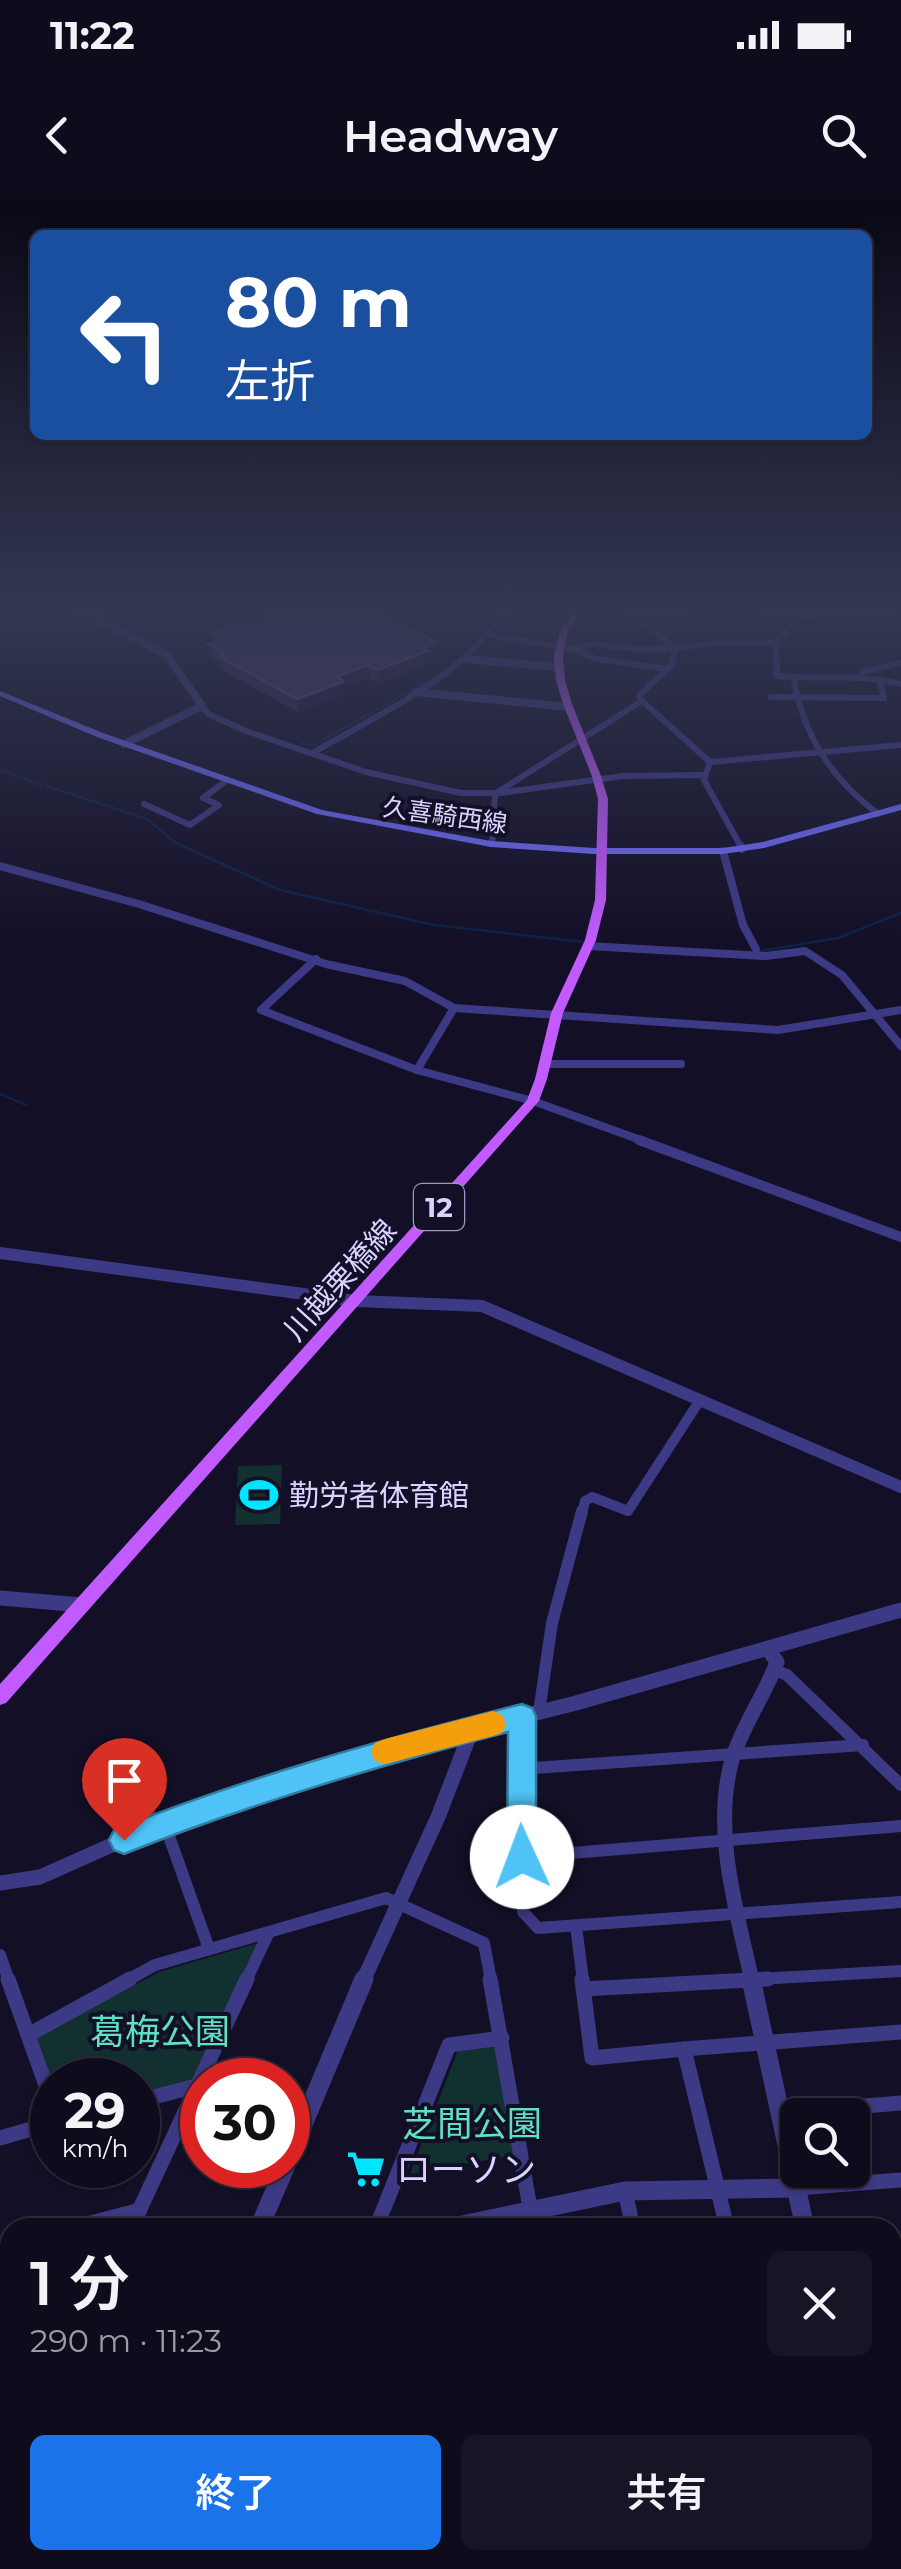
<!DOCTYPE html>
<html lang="ja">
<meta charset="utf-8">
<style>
body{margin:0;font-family:Montserrat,"Noto Sans JP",sans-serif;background:#171425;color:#f1f3f6;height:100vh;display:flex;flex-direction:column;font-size:38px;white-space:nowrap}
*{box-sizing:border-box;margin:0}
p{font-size:32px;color:#9b9ba3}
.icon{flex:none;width:55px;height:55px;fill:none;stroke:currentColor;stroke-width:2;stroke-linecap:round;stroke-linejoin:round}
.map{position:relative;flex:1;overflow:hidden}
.side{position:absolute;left:0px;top:2018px;width:902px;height:352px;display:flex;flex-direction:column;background:#0e0b1c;border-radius:30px 30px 0 0;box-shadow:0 2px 8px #0004,0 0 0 2px #2e2b3b}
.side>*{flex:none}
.banner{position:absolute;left:30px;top:30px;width:842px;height:210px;border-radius:15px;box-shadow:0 2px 8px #0004,0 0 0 2px #2e2b3b;background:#1a4fa0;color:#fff;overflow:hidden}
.tools{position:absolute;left:780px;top:1898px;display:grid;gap:20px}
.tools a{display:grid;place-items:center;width:90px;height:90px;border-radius:15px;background:#0e0b1c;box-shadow:0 2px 8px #0004,0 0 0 2px #2e2b3b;font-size:50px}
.speed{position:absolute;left:30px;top:1858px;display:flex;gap:20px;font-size:50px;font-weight:700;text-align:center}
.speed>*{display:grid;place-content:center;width:130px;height:130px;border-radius:50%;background:#0e0b1c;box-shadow:0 2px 8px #0004,0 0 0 2px #2e2b3b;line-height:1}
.speed small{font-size:25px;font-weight:400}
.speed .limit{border:15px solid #d22;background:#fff;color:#111}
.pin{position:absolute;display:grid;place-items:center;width:85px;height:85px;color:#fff;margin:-102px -42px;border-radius:50% 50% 50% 0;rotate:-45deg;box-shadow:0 0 10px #0007}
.pin .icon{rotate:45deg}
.me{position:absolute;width:110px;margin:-55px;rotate:358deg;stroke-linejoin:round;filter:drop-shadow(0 0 8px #0008)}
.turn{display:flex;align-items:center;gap:35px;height:210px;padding:0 30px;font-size:45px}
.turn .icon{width:130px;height:130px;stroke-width:2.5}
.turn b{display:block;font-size:70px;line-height:85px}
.round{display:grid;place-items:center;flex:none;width:105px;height:105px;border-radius:15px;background:#171425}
.summary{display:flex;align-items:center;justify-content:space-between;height:170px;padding:0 30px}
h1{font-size:60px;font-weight:600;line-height:75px}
.primary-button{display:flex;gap:20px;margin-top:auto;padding:20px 30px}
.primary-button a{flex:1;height:115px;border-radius:15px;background:#1a73e8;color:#fff;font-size:40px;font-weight:600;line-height:115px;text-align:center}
.primary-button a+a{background:#171425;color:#f1f3f6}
.status{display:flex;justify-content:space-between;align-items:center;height:70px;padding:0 50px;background:#0e0b1c;direction:ltr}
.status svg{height:28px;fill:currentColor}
header{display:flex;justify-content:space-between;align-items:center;height:130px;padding:0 30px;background:#0e0b1c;font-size:45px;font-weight:600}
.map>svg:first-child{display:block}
</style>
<div class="status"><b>11:22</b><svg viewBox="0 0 49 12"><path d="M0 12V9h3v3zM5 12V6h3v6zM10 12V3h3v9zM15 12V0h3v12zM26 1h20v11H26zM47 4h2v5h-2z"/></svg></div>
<header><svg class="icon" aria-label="back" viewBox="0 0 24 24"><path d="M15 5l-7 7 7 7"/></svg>Headway<svg class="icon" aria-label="search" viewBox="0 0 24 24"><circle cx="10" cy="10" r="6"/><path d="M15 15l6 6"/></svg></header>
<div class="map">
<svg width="901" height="2369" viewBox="0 0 901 2369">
<rect width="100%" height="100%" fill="#130f26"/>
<g fill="#12302f">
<polygon points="282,1265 280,1324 235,1325 238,1266"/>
<polygon points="258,1743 197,1880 138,1895 138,1880 52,1881 37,1837 159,1772"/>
<polygon points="499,1846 516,1955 410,1974 458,1850"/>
<polygon points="901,2074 901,2230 893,2236 893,2075"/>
</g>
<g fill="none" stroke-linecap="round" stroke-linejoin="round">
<g stroke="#0c2248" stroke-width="2.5">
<polyline points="481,437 500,412"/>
<polyline points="301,542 312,546 437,476"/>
<polyline points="0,570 42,585"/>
<polyline points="47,586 147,619 176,643 280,690 434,725 584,742"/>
<polyline points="755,752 838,738 901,713"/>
<polyline points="0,894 26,905"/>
</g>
<g stroke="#3d3a85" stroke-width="6">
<polyline points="774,412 798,417 890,412"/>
<path d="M801 412 776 443 777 476C823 480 854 473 901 484"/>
<polyline points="636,415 682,412"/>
<polyline points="489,435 573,449 592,444 649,450 729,442 776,443"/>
<polyline points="575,450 597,459 667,469"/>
<polyline points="862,472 901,463"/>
<path d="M794 480C804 537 832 579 878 614"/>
<polyline points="771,497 884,498 880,479"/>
<polyline points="642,501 710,562 704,580 741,647"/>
<polyline points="202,506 208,514 246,531 366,572 461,593 500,593 623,576 705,575"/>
<path d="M314 552C383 512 458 480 504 412"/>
<polyline points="710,562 901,545"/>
<polyline points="144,604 190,625 219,605 203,598 227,580"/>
<path d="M491 644C498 625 491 612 496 593L642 501 639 496 672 464 675 448 630 412"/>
</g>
<g stroke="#3d3a85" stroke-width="8">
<polyline points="740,645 742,649"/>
<polyline points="723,651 743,725 756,749"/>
<polyline points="0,666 139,704 326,764 405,781 454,808 778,830 901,810"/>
<polyline points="588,746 766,756 805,751 842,775 901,846"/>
<polyline points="316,759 261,810 417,870 533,901 646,942"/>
<polyline points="547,864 681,864"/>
<polyline points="417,870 454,808"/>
</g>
<g stroke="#3d3a85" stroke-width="10">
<polyline points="639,940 901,1037"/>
<polyline points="582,1313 585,1301 592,1297 628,1311 700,1200"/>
</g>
<g stroke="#3d3a85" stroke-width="12">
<polyline points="774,1470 787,1475 901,1585"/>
<polyline points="539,1512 552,1423 582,1311"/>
<polyline points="522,1516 523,1712 538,1728 901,1702"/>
<polyline points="519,1569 863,1545"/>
<polyline points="141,1572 152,1627"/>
<polyline points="164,1622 208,1746"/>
<polyline points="522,1657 901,1626"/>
<polyline points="576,1726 583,1781"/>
<polyline points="0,1755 9,1781"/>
<polyline points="126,1781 155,1765 386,1698 484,1743 491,1781"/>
<polyline points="246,1781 269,1732"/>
<polyline points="724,1781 901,1771"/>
</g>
<g stroke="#3d3a85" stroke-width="15">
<polyline points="8,1779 52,1902"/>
<polyline points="490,1779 530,2008"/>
<polyline points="582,1779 592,1858 684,1849 727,2028"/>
<polyline points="583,1789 768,1779"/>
<polyline points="28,1835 130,1779"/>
<polyline points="684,1849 901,1832"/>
<polyline points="138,1901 200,1885"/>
<polyline points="781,1913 901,1903"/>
<polyline points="0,1938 52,1923"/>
<polyline points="797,1988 901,1980"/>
<polyline points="625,1991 633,2028"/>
<polyline points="72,2028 140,2010"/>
<polyline points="131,2028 247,1779"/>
<polyline points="376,2028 449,1845 502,1838"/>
<polyline points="0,2046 10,2044"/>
<polyline points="892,2063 901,2062"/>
<polyline points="0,2284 10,2264"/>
<polyline points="892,2355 901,2347"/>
<polyline points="370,2360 371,2369"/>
<polyline points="608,2360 610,2369"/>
<polyline points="797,2360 802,2369"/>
<polyline points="718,2365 720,2369"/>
<polyline points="175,2369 178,2360"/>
</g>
<g stroke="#3d3a85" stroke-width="8">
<polyline points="81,412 167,455 202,506 124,544"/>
<polyline points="465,459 557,467"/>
<polyline points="416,492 569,507"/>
</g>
<polyline stroke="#3d3a85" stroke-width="12" points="0,1053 356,1101 482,1106 901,1287"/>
<g stroke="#3d3a85" stroke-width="15">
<polyline points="0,1398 82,1405"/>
<polyline points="0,1683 40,1677 159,1624 367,1556 576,1503 901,1410"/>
<polyline points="363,1781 438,1617 472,1529"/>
<path d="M752 1781C737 1712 712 1631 732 1560 742 1526 765 1495 777 1462L768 1449"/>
</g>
<g stroke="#3d3a85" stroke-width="19">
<polyline points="751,1779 805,2028"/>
<polyline points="288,1960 364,1779"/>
<polyline points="259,2028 286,1965"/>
<polyline points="448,2028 625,1991 797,1988"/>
<polyline points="0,2174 10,2171"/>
<polyline points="890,2360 892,2369"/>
<polyline points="103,2369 107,2360"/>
</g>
<polygon fill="#6f6bff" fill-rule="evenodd" points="0,491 103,533 322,610 491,641 594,648 723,648 763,642 901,604 901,610 764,648 723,654 594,654 491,647 317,614 97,537 0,496"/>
<polygon fill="#c25bff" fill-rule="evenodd" points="573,412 581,412 567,434 563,457 565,480 572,504 601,576 608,599 606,700 596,740 563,813 547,879 539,901 6,1503 0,1505 0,1484 527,900 535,879 551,813 585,740 595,700 598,599 592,576 563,504 556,480 554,457 559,434"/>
</g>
<polygon fill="#312854" points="267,414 437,455 428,458 428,464 378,483 369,478 344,487 344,495 298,512 220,469 219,463 209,457 208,444 212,443 211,433 252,427 267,421"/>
<g fill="#1d163a">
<polygon points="437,442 437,455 428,458 428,464 378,483 377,470 421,448"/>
<polygon points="368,465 369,478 344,487 344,495 298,512 297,499 338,476"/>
</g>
<polygon fill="#433a66" stroke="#5a527e" stroke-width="2.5" points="274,412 372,412 437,442 421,448 428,451 377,470 368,465 338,476 343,482 297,499 218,456 225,454 208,444 222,440 211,433 235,425 252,427 275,418 267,414"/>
<linearGradient id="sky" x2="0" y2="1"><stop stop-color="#0a0815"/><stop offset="0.55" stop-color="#333752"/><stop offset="1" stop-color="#333752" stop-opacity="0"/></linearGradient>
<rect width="901" height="744" fill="url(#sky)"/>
<path fill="#4fc3f7" stroke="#337fa1" stroke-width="2.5" d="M522 1504 532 1508 536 1516V1657L532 1667 522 1671 511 1667 507 1657 508 1532C377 1566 249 1604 124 1654L114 1650 109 1640 114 1630C247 1577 383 1539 522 1504Z"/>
<polygon fill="#f59e0b" points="493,1511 502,1515 506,1524 502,1533 493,1536 385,1564 375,1561 371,1552 375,1543 385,1539"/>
<defs>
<g id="stadium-bare" transform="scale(3)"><path d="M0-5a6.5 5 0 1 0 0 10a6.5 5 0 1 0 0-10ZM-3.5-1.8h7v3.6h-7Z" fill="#00e5ff" stroke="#130f26" stroke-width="2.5" paint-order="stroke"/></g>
<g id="supermarket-bare" transform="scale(3)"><path d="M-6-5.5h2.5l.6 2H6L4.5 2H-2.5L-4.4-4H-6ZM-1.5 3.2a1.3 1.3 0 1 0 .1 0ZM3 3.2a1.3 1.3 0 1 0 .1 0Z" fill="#00e5ff" stroke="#130f26" stroke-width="2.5" paint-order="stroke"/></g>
</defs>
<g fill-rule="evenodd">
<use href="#stadium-bare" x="259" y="1295"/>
<use href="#supermarket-bare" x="366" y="1969"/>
</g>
<g text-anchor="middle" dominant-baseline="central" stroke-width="8" stroke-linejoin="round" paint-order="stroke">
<g font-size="25" fill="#d9d4ff" stroke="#130f26">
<text transform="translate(445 615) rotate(8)">久喜騎西線</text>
</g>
<rect fill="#130f26" stroke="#9e99be" stroke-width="2.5" x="414" y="984" width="50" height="46" rx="8"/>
<g font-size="28" font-weight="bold" fill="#d9d4ff">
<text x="439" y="1007">12</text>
</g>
<g font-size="30" fill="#d9d4ff" stroke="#130f26">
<text transform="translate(340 1080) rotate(-48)">川越栗橋線</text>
</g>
<g font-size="30" fill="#d9d4ff" stroke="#130f26" text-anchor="start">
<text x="289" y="1295">勤労者体育館</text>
</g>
<g font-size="35" fill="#5fe0c0" stroke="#130f26">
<text x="160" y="1831">葛梅公園</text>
<text x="472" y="1923">芝間公園</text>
</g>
<g font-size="35" fill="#d9d4ff" stroke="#130f26" text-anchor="start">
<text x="396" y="1969">ローソン</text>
</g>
</g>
</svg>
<div class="tools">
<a><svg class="icon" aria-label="search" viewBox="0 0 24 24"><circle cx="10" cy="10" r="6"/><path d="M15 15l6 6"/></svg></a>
</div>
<div class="speed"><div>29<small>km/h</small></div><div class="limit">30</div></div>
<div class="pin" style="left:124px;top:1640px;background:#d93025"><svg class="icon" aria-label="arrive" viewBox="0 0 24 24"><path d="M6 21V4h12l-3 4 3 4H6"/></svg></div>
<svg class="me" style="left:522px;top:1657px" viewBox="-20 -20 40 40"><circle r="19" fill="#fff"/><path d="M0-13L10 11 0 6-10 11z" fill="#4fc3f7"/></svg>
<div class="banner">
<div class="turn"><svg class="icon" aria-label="left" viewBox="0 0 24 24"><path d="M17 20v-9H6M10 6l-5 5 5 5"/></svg><div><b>80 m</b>左折</div></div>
</div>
<section class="side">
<div class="summary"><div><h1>1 分</h1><p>290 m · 11:23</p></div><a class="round"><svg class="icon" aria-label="close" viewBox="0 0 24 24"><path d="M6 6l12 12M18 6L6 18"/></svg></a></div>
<div class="primary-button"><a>終了</a><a>共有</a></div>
</section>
</div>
